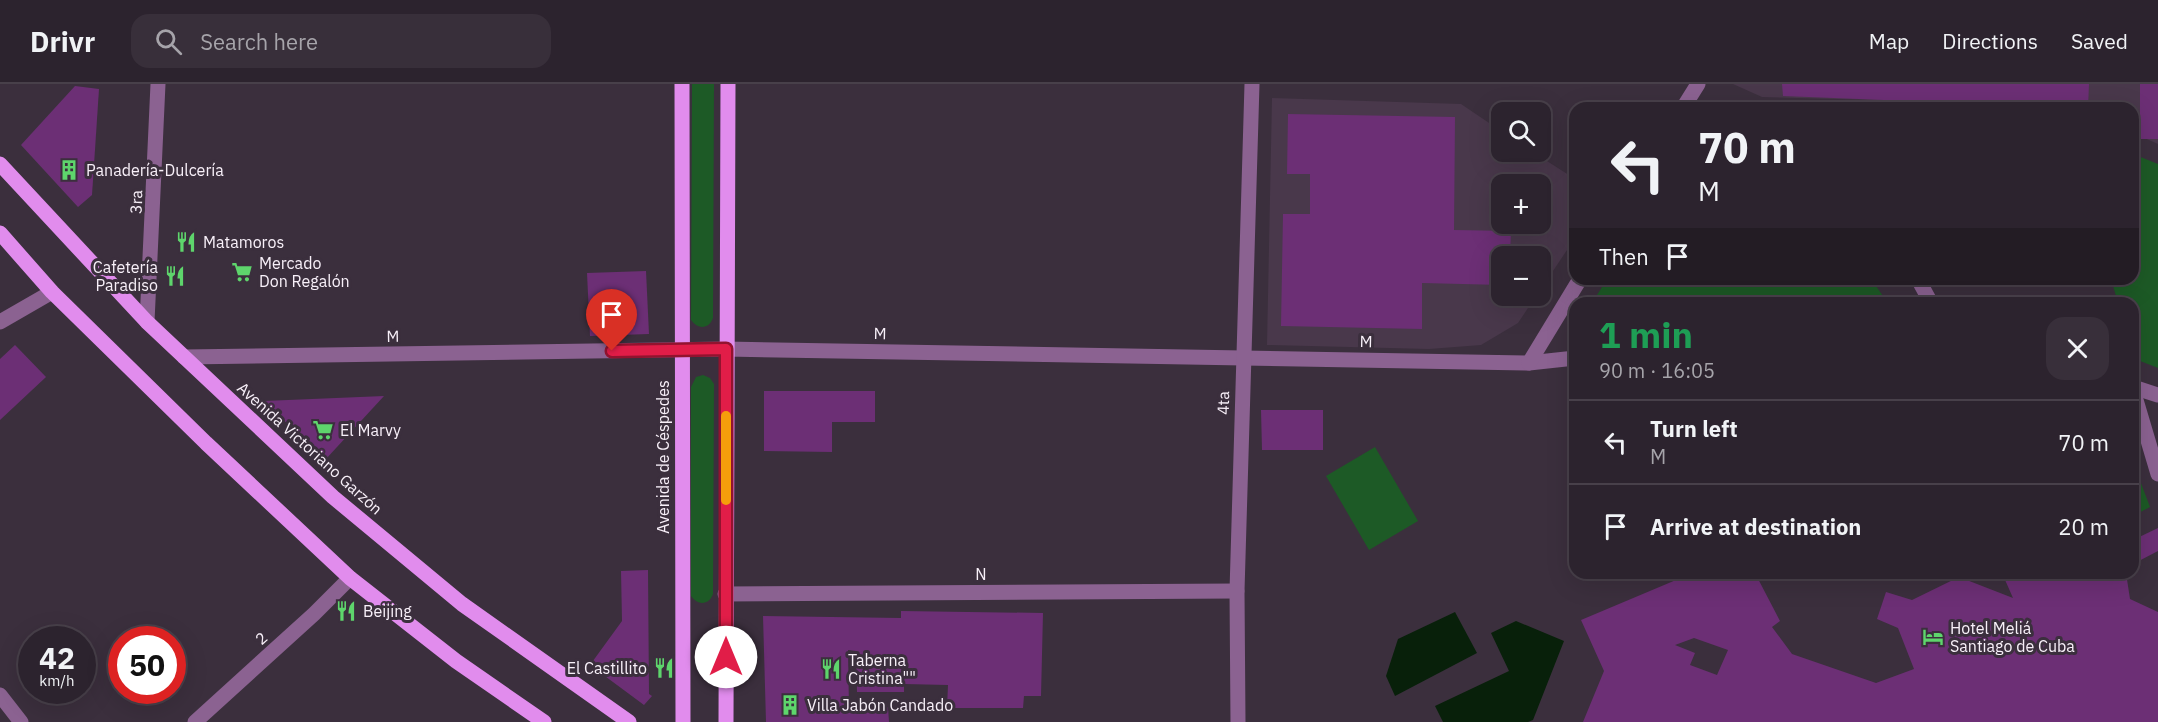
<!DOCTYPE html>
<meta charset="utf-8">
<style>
body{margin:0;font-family:"IBM Plex Sans",sans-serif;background:#382f3a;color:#f1f3f6;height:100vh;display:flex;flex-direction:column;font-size:22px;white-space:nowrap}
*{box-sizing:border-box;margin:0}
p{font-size:20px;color:#a6a4aa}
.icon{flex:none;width:33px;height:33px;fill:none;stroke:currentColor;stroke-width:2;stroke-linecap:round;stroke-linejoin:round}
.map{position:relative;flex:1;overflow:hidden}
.drawer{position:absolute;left:1569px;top:213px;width:570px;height:282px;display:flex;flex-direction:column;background:#2c232e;border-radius:18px;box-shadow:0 6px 24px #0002,0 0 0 2px #48404a}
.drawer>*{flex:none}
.hud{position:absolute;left:1569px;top:18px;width:570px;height:183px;border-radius:18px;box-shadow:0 6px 24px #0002,0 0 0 2px #48404a;background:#2c232e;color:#f1f3f6;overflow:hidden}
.tools{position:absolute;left:1491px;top:18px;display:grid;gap:12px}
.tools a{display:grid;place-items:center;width:60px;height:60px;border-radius:12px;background:#2c232e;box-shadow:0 6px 24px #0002,0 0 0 2px #48404a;font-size:30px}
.speed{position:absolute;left:18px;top:542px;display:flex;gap:12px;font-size:30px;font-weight:700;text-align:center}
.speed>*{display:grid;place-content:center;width:78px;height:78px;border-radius:50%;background:#2c232e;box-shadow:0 6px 24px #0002,0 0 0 2px #48404a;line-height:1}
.speed small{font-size:15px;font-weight:400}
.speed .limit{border:9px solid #d22;background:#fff;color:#111}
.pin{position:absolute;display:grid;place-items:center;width:51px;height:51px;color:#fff;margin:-62px -26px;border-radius:50% 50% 50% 0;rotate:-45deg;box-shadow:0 0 6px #0007}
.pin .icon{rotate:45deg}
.me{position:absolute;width:66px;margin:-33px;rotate:0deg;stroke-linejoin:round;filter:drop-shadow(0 0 4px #0008)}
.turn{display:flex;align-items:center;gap:21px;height:126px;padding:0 30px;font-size:27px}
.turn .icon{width:78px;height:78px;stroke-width:2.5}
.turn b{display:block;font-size:42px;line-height:51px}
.then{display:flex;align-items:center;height:57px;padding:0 30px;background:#0003;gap:12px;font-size:22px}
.round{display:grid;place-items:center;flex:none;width:63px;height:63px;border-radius:18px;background:#382f3a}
.head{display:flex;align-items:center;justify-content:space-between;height:102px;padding:0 30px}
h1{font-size:36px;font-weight:700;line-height:45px;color:#1e9e55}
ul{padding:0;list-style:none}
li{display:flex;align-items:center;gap:18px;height:84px;padding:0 30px;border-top:2px solid #48404a}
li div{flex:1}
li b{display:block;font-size:22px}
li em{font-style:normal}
header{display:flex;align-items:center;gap:36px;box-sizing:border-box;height:84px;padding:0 30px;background:#2c232e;border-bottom:2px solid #48404a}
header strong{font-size:28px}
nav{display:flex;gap:33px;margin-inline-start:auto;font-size:21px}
.search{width:420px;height:54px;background:#382f3a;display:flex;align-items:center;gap:15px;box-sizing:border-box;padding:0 21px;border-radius:18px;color:#a6a4aa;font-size:22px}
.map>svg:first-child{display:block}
</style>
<header>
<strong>Drivr</strong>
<div class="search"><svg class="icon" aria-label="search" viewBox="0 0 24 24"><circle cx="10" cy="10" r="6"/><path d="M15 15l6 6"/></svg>Search here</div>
<nav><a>Map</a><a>Directions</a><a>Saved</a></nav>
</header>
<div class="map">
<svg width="2158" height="638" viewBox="0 0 2158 638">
<rect width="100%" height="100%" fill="#3b2f3d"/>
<g fill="#49384b" fill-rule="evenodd">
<polygon points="1733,0 2158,0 2158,60 2133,49 2133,24 2042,24 1990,19 1762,13"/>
<path d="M1272 14 1461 20 1501 47 1502 68H1533L1575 95V154L1541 205 1540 172H1502V212H1536L1518 239 1481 261 1429 265 1267 261ZM1502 100H1540V140H1502Z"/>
</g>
<g fill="#1d5a26">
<path d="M692 0H714L713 234C709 245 698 246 691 236Z"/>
<polygon points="2133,70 2158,80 2158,284 2135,275 2133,219 2118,219 2111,195 2133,195"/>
<polygon points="1607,195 1871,195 1888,219 1592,219"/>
<path d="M703 291 710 294 714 300 713 510C709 521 698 522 691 512V303L696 293Z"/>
<polygon points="1375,363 1418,437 1369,466 1326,392"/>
<polygon points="2133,378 2150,423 2133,432"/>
</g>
<g fill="#08200a">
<polygon points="1455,528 1477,569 1395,612 1386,592 1398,555"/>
<polygon points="1516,537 1564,557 1533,636 1528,638 1443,638 1435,622 1509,587 1491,549"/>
</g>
<g fill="#6c2f75" fill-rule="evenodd">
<polygon points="1782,0 2089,0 2088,24 1783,12"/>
<rect x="2140" y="0" width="18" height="55"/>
<polygon points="75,2 99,5 92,111 78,123 21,61"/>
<polygon points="1829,18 1908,22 1908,24 1829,24"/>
<polygon points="1288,30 1455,33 1454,146 1511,147 1510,172 1502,172 1502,201 1422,199 1422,245 1281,242 1283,130 1310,130 1310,90 1287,90"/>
<polygon points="646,187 649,250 590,252 587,189"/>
<polygon points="15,261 46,293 0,336 0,275"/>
<polygon points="764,307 875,307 875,338 832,338 832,368 764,367"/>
<polygon points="384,312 325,376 264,317"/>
<polygon points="1261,326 1323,326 1323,366 1262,366"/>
<polygon points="2158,444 2158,467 2133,480 2133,456"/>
<polygon points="648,486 649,610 652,612 644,621 590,581 622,537 621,487"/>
<path d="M1672 489H1755L1780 537 1772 543 1792 570 1876 599 1914 585 1898 544 1877 535 1886 508 1912 516 1959 493 2013 514 2002 489H2126L2130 515 2158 528V638H1583L1604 587 1581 536 1676 496ZM1694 554 1728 566 1717 591 1690 581 1695 569 1675 561Z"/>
<polygon points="901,527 1043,529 1041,612 1024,612 1023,624 947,624 948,601 904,600 904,608 857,608 856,567 848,566 849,624 888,623 889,638 766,638 763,532 901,534"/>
</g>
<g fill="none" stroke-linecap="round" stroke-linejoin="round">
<g stroke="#8b6291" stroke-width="15">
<polyline points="1683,24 1698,0"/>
<polyline points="1918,195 1931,219"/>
<polyline points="0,238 52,208"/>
<polyline points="147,238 158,0"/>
<polyline points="184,273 726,265 1529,279 1575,274"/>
<polyline points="1529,279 1580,195"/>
<polyline points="2133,303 2158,311"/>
<polyline points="2133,306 2158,390"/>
<polyline points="725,510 1237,507"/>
<polyline points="0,611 21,638"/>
<polyline points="195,638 314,530 350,494"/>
<polyline points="1238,638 1237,507 1252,0"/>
</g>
<g stroke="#e18ced" stroke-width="15">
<polyline points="682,0 683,638"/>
<polyline points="0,80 147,238 333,413 462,520 629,638"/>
<polyline points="0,149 52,208 206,359 350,494 456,577 544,638"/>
<polyline points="726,638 728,0"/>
</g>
</g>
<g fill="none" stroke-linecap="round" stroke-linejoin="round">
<g stroke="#92132f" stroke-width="15">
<polyline id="route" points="612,267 726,265 726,573"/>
</g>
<use href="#route" stroke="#e11d48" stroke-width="10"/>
<polyline stroke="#f59e0b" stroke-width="10" points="726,332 726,416"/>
</g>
<defs>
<g id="building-bare" transform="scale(1.62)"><path d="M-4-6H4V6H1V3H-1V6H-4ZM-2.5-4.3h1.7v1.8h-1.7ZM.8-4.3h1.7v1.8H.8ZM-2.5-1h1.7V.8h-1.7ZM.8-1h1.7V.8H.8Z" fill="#5ed56c" stroke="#3b2f3d" stroke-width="2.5" paint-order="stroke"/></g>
<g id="restaurant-bare" transform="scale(1.62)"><path d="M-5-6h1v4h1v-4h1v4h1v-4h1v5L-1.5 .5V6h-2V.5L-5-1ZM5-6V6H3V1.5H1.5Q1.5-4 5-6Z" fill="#5ed56c" stroke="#3b2f3d" stroke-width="2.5" paint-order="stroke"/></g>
<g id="supermarket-bare" transform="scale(1.62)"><path d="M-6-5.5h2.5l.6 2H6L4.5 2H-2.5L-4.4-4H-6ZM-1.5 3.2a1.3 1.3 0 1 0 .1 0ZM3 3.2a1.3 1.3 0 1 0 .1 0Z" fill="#5ed56c" stroke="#3b2f3d" stroke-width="2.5" paint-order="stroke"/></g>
<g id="hotel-bare" transform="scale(1.62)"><path d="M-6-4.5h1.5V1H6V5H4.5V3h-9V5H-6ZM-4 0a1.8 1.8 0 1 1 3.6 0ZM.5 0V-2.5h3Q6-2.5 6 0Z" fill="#5ed56c" stroke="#3b2f3d" stroke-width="2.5" paint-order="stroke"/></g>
</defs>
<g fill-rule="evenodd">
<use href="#building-bare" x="69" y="86"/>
<use href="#restaurant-bare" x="186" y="158"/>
<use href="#supermarket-bare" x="242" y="188"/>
<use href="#restaurant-bare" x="175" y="192"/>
<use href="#supermarket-bare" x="323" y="346"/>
<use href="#restaurant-bare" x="346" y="527"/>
<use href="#hotel-bare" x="1933" y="553"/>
<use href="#restaurant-bare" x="664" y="584"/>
<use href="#restaurant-bare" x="831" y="585"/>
<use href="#building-bare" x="790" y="621"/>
</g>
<g text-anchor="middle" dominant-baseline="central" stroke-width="6" stroke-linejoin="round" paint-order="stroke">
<g font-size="16" fill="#f8f0f9" stroke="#3b2f3d" text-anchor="start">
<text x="86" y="86">Panadería-Dulcería</text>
<text x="203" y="158">Matamoros</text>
<text x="259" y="179">Mercado<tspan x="259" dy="18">Don Regalón</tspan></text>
<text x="158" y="183" text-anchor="end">Cafetería<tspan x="158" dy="18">Paradiso</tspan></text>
<text x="340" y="346">El Marvy</text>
<text x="363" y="527">Beijing</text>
<text x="1950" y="544">Hotel Meliá<tspan x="1950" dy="18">Santiago de Cuba</tspan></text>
<text x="848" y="576">Taberna<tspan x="848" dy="18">Cristina""</tspan></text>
<text x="647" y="584" text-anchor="end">El Castillito</text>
<text x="807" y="621">Villa Jabón Candado</text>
</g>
<g font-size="16" fill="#f8f0f9" stroke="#3b2f3d">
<text transform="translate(136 118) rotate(-88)">3ra</text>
<text transform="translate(880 249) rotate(1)">M</text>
<text transform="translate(393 252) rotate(-1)">M</text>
<text transform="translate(1366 257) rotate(1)">M</text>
<text transform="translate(1223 319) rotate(-89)">4ta</text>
<text transform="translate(310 364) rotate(42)">Avenida Victoriano Garzón</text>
<text transform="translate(663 373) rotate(-90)">Avenida de Céspedes</text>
<text x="981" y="490">N</text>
<text transform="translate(261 554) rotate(-42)">2</text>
</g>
</g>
</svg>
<div class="tools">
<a><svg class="icon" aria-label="search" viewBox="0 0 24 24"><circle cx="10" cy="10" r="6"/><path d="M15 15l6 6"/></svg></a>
<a>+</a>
<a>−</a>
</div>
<div class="speed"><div>42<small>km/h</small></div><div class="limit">50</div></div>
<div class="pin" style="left:612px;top:267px;background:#d93025"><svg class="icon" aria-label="arrive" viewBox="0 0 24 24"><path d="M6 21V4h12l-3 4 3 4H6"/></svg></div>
<svg class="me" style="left:726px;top:573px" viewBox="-20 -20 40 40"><circle r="19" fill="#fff"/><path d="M0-13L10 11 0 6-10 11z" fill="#e11d48"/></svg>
<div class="hud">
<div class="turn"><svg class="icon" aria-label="left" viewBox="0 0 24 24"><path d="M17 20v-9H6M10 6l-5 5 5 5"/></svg><div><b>70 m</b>M</div></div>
<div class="then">Then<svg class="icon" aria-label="arrive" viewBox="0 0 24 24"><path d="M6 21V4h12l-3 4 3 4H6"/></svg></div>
</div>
<section class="drawer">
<div class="head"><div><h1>1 min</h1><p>90 m · 16:05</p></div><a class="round"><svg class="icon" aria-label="close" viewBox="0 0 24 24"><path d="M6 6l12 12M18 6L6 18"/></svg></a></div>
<ul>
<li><svg class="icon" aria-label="left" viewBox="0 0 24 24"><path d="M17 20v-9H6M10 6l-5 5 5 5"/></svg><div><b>Turn left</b><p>M</p></div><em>70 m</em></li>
<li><svg class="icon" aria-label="arrive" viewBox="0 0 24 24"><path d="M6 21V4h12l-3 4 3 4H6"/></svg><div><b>Arrive at destination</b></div><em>20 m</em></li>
</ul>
</section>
</div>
